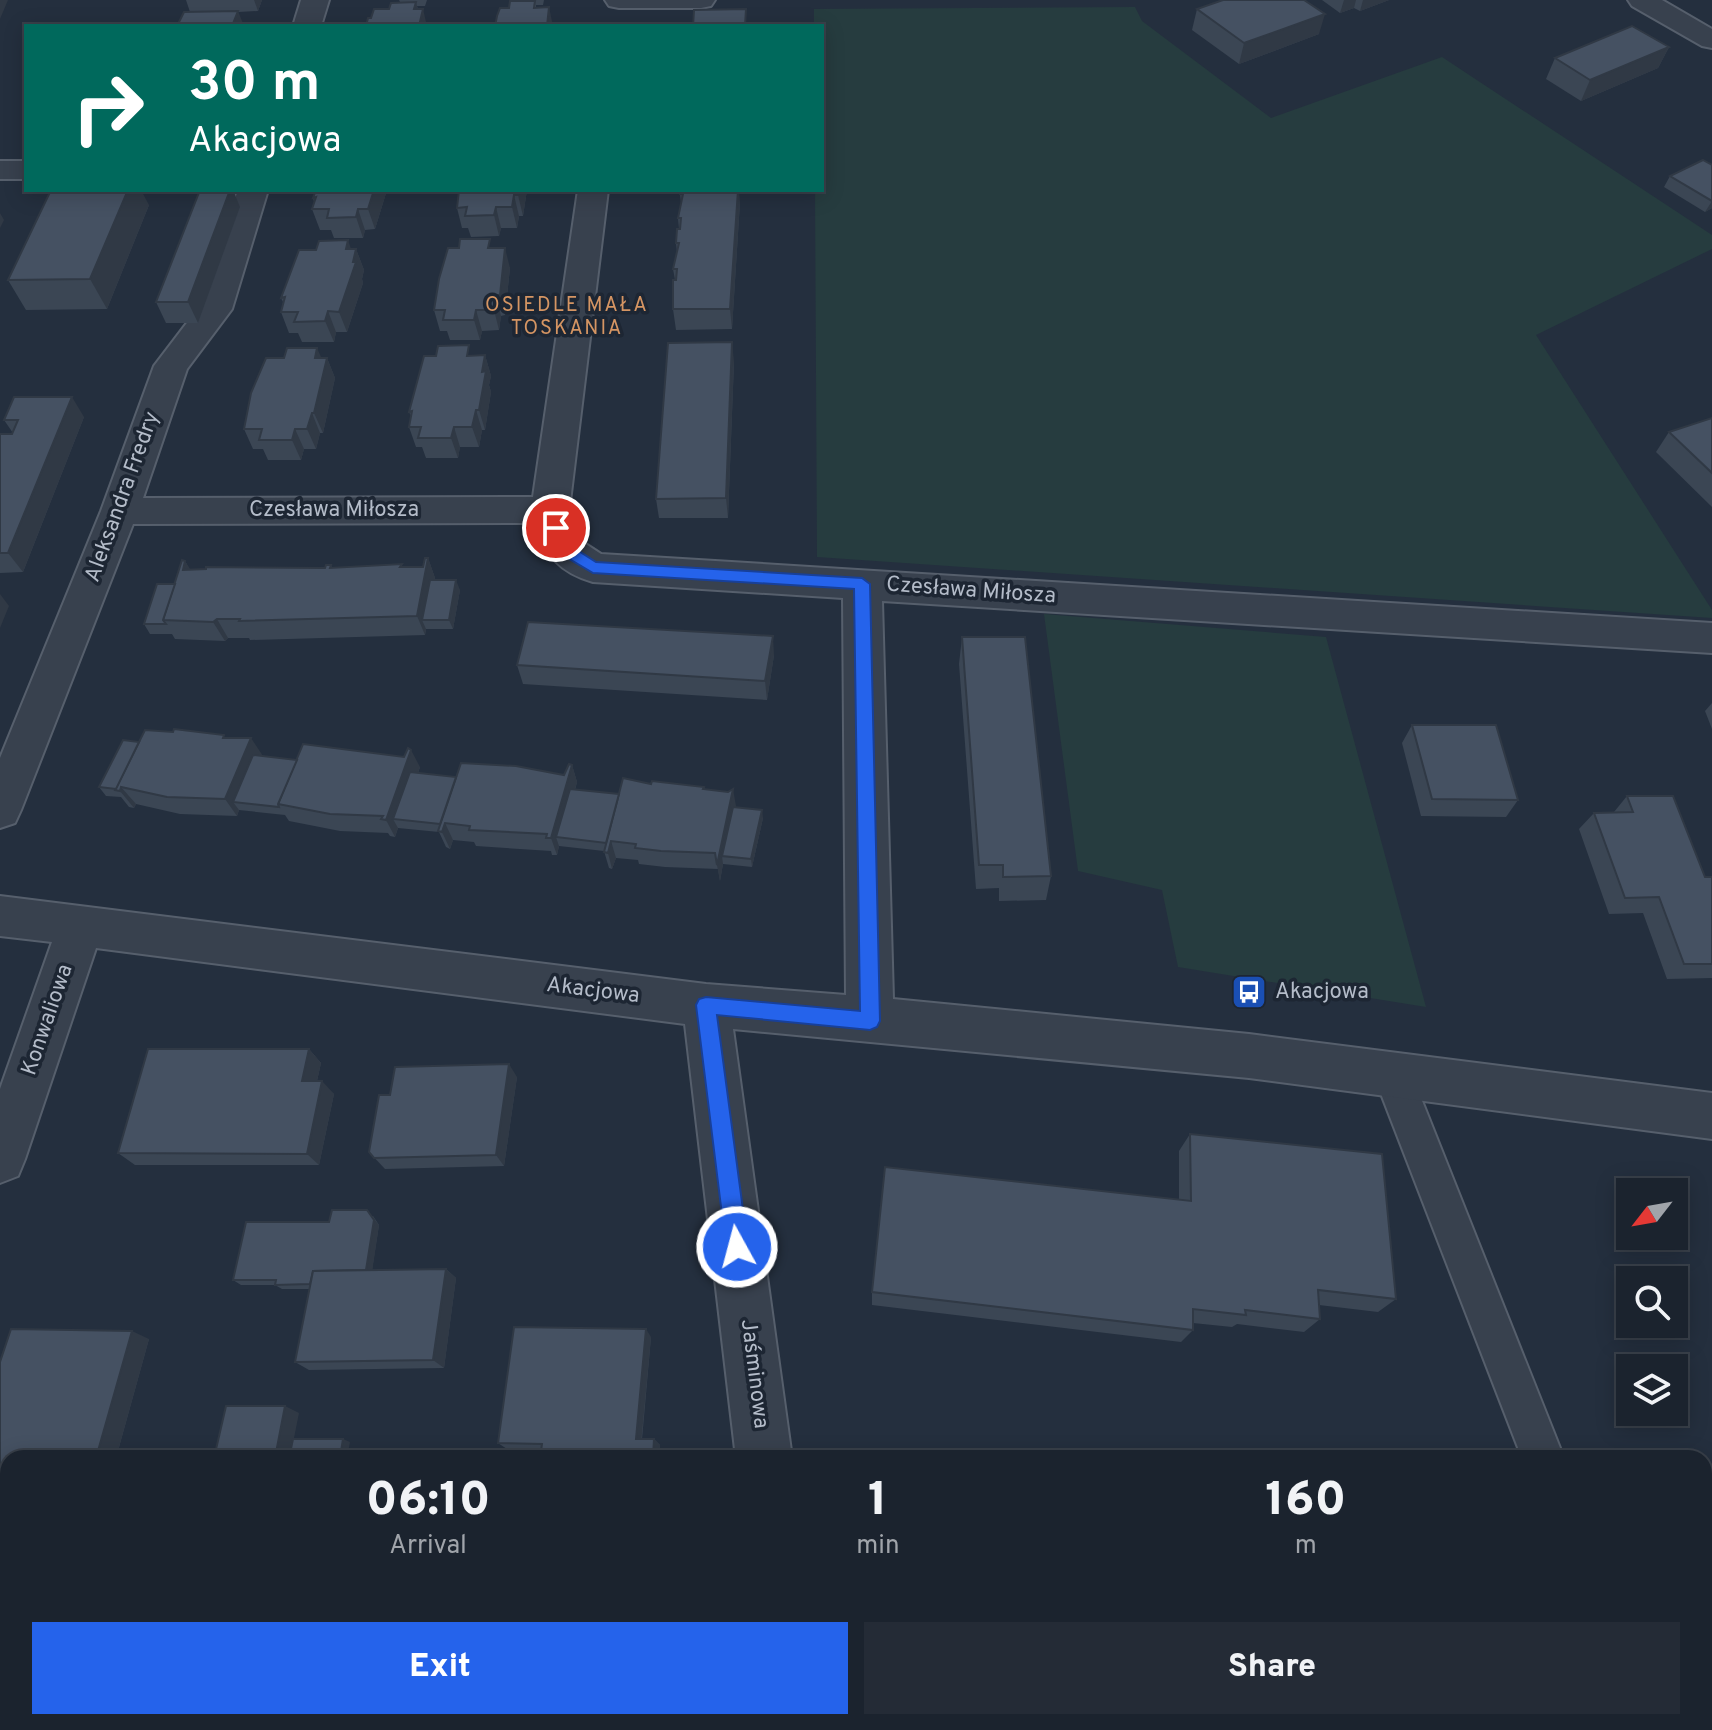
<!DOCTYPE html>
<meta charset="utf-8">
<style>
body{margin:0;font-family:Overpass,sans-serif;background:#242b36;color:#f1f3f6;height:100vh;display:flex;flex-direction:column;font-size:30px;white-space:nowrap}
*{box-sizing:border-box;margin:0}
p{font-size:26px;color:#a0a4aa}
.icon{flex:none;width:44px;height:44px;fill:none;stroke:currentColor;stroke-width:2;stroke-linecap:round;stroke-linejoin:round}
.map{position:relative;flex:1;overflow:hidden}
.details{position:absolute;left:0px;top:1450px;width:1712px;height:280px;display:flex;flex-direction:column;background:#1b232e;border-radius:24px 24px 0 0;box-shadow:0 4px 20px #0003,0 0 0 2px #39404a}
.details>*{flex:none}
.hud{position:absolute;left:24px;top:24px;width:800px;height:168px;border-radius:0px;box-shadow:0 4px 20px #0003,0 0 0 2px #39404a;background:#00695c;color:#fff;overflow:hidden}
.needle{width:52px;rotate:239deg}
.controls{position:absolute;left:1616px;top:1178px;display:grid;gap:16px}
.controls a{display:grid;place-items:center;width:72px;height:72px;border-radius:0px;background:#1b232e;box-shadow:0 4px 20px #0003,0 0 0 2px #39404a;font-size:40px}
.pin{position:absolute;display:grid;place-items:center;width:68px;height:68px;color:#fff;margin:-34px;border:4px solid #fff;border-radius:50%;box-shadow:0 2px 8px #0007}
.me{position:absolute;width:88px;margin:-44px;rotate:353deg;stroke-linejoin:round;filter:drop-shadow(0 0 6px #0008)}
.turn{display:flex;align-items:center;gap:28px;height:168px;padding:0 32px;font-size:36px}
.turn .icon{width:104px;height:104px;stroke-width:2.5}
.turn b{display:block;font-size:56px;line-height:68px}
.eta{display:flex;justify-content:space-evenly;align-items:center;height:136px;text-align:center}
.eta b{font-size:48px;font-weight:800;line-height:56px}
.primary-button{display:flex;gap:16px;margin-top:auto;padding:16px 32px}
.primary-button a{flex:1;height:92px;border-radius:0px;background:#2563eb;color:#fff;font-size:32px;font-weight:800;line-height:92px;text-align:center}
.primary-button a+a{background:#242b36;color:#f1f3f6}
.map>svg:first-child{display:block}
</style>
<div class="map">
<svg width="1712" height="1730" viewBox="0 0 1712 1730">
<rect width="100%" height="100%" fill="#242f3e"/>
<g fill="#263c3f">
<polygon points="1135,7 1142,21 1271,118 1442,57 1712,235 1712,249 1536,335 1712,610 1712,618 817,557 815,190 822,190 822,26 814,26 814,9"/>
<polygon points="1044,614 1326,637 1426,1007 1178,967 1162,890 1078,871"/>
</g>
<g fill="none" stroke-linecap="round" stroke-linejoin="round">
<g stroke="#565f6c" stroke-width="4">
<polygon id="lane" points="1392,1056 1405,1061 1411,1073 1564,1458 1522,1458 1373,1073 1379,1061"/>
</g>
<g stroke="#565f6c" stroke-width="4">
<g id="street">
<polygon points="301,0 329,0 321,26 293,26"/>
<polygon points="605,0 715,0 711,6 701,8 619,8 609,6"/>
<polygon points="1628,0 1662,0 1712,29 1712,48 1702,46 1632,6"/>
<rect x="0" y="161" width="26" height="18"/>
<path d="M238 190H268L232 309 187 369 143 498 533 497 578 190H608L569 510 578 539 601 554 1712 623V653L882 601 893 999 1249 1034 1712 1093V1139L1249 1078 733 1029 792 1458H736L685 1024 96 948 25 1159 18 1176 0 1183V1089L52 942 0 936V896L706 984 846 995 843 598 593 582C559 572 546 556 536 523L133 524 21 810 15 823 0 828V758L101 511 154 366 199 307Z"/>
<polygon points="769,1722 829,1722 830,1730 770,1730"/>
</g>
</g>
<use href="#lane" fill="#38414e" fill-rule="evenodd"/>
<use href="#street" fill="#38414e" fill-rule="evenodd"/>
</g>
<g fill="#3b4654">
<polygon points="186,0 262,0 258,11 238,12 190,12"/>
<polygon points="389,0 427,0 425,6 417,6 418,9 371,18 400,2 399,0"/>
<polygon points="518,0 544,0 543,5 536,5 536,8 509,8 518,1"/>
<polygon points="1322,0 1389,0 1360,11 1354,8 1340,13"/>
<polygon points="1197,9 1319,34 1239,64 1192,30"/>
<polygon points="1669,47 1658,68 1581,101 1546,79 1555,58"/>
<polygon points="1712,165 1712,208 1705,212 1664,187 1670,176"/>
<polygon points="316,190 387,190 375,229 365,230 363,238 334,238 331,230 320,230 312,209 314,202 313,198"/>
<polygon points="527,190 523,216 519,216 517,228 501,228 499,236 471,237 468,228 462,228 457,208"/>
<polygon points="680,194 740,202 732,329 676,330 673,309 675,280 673,269 677,253 676,243 679,229 678,218 681,203"/>
<polygon points="149,205 107,309 26,310 8,280"/>
<polygon points="240,207 198,323 166,323 156,302"/>
<polygon points="492,248 510,268 505,315 501,316 499,330 482,331 480,340 450,340 447,331 440,331 434,310"/>
<polygon points="351,249 356,249 364,270 362,279 363,283 347,332 336,332 334,342 302,342 298,333 289,333 281,312 283,302 281,298"/>
<polygon points="485,355 491,376 489,385 491,392 485,430 482,430 479,447 460,447 458,458 426,458 422,447 416,447 409,427 411,416 409,412 472,356"/>
<polygon points="321,358 327,358 335,378 323,433 320,433 316,449 304,449 301,460 268,460 263,449 253,449 244,429"/>
<polygon points="734,362 728,518 659,518 656,499"/>
<polygon points="84,417 23,572 0,573 0,434 13,433 4,420"/>
<polygon points="1712,418 1712,507 1656,452 1669,432"/>
<polygon points="428,558 435,578 435,580 460,590 453,629 426,629 425,635 250,640 249,638 228,638 225,641 175,639 172,634 150,634 144,624 175,584 185,561 190,570 325,568 331,565 332,568 423,567"/>
<polygon points="962,637 1051,876 1046,900 999,901 999,888 976,889 959,664"/>
<polygon points="774,655 767,700 523,684 517,665"/>
<polygon points="1712,703 1712,729 1705,711"/>
<polygon points="1412,725 1518,800 1506,817 1421,816 1402,743"/>
<polygon points="226,738 263,756 297,760 420,767 418,773 456,777 564,775 572,765 577,782 575,790 619,794 651,784 704,787 705,789 736,807 763,818 752,867 723,864 720,881 718,869 665,867 639,864 638,860 616,858 612,869 609,868 604,851 559,846 557,855 552,855 551,851 476,846 474,842 453,840 450,849 446,847 439,832 398,828 395,837 390,836 388,833 340,831 289,821 285,815 239,810 237,816 180,814 136,804 134,808 129,807 121,797 106,796 99,787 139,742"/>
<polygon points="1627,796 1705,877 1712,877 1712,978 1667,979 1643,913 1609,914 1579,829 1594,813 1614,812"/>
<polygon points="309,1049 321,1063 317,1081 334,1094 319,1165 135,1165 118,1153"/>
<polygon points="517,1077 504,1166 385,1169 369,1152 390,1095"/>
<polygon points="1190,1134 1396,1299 1378,1312 1319,1305 1320,1319 1304,1332 1237,1324 1232,1327 1193,1323 1193,1330 1181,1342 872,1305 872,1292 1179,1200 1179,1151"/>
<polygon points="373,1216 379,1225 372,1270 446,1269 456,1278 444,1368 309,1370 295,1362 309,1289 282,1289 275,1285 241,1285 233,1280 329,1222"/>
<polygon points="651,1337 642,1439 654,1439 660,1445 658,1458 540,1458 541,1450 507,1449 498,1443"/>
<polygon points="149,1339 116,1458 8,1458 8,1473 0,1473 0,1362"/>
</g>
<g fill="#303945">
<polygon points="0,0 8,0 0,19"/>
<polygon points="254,0 262,0 258,11"/>
<polygon points="1344,0 1356,0 1354,8 1340,13"/>
<polygon points="1363,0 1389,0 1360,11"/>
<polygon points="416,2 420,20 423,9 427,26 419,26 414,9"/>
<polygon points="549,7 553,26 547,26"/>
<polygon points="238,11 244,26 232,26"/>
<polygon points="1325,14 1319,34 1239,64 1244,43"/>
<polygon points="1669,47 1658,68 1581,101 1590,80"/>
<polygon points="128,190 141,190 149,205 107,309 90,279"/>
<polygon points="230,190 233,190 240,207 198,323 188,302"/>
<polygon points="374,190 387,190 375,229 368,209"/>
<polygon points="519,190 527,190 523,216 518,195"/>
<polygon points="738,190 739,190 740,202 732,329 730,309"/>
<polygon points="514,195 519,216 517,228 512,207"/>
<polygon points="1712,201 1712,208 1705,212"/>
<polygon points="496,207 501,228 499,236 494,215"/>
<polygon points="358,209 365,230 363,238 356,217"/>
<polygon points="0,213 4,220 0,228"/>
<polygon points="348,240 354,258 356,249 364,270 362,279 363,283 347,332 339,312 346,249"/>
<polygon points="505,248 510,268 505,315 500,295"/>
<polygon points="496,295 501,316 499,330 494,310"/>
<polygon points="476,310 482,331 480,340 474,320"/>
<polygon points="328,311 336,332 334,342 325,321"/>
<polygon points="732,342 734,362 728,518 726,498"/>
<polygon points="317,348 325,366 327,358 335,378 323,433 314,413 315,358"/>
<polygon points="485,355 491,376 489,385 491,392 485,430 479,410 482,372"/>
<polygon points="72,397 84,417 23,572 8,553"/>
<polygon points="476,410 482,430 479,447 472,427"/>
<polygon points="312,413 320,433 316,449 307,429"/>
<polygon points="454,427 460,447 458,458 451,438"/>
<polygon points="295,429 304,449 301,460 292,440"/>
<polygon points="428,558 435,578 428,620 422,620 426,629 425,635 417,616"/>
<polygon points="185,561 197,580 183,570"/>
<polygon points="456,580 460,590 453,629 449,620"/>
<polygon points="0,594 9,606 0,628"/>
<polygon points="217,619 228,638 225,641 213,622"/>
<polygon points="773,636 774,655 767,700 765,681"/>
<polygon points="251,738 263,756 233,802 239,810 237,816 225,799"/>
<polygon points="411,750 420,767 401,820 393,819 398,828 395,837 386,820"/>
<polygon points="572,765 577,782 561,838 556,837 559,846 557,855 551,838"/>
<polygon points="121,787 136,804 134,808 120,791"/>
<polygon points="733,789 736,806 722,856 723,864 720,881 717,865"/>
<polygon points="762,810 763,818 752,867 751,859"/>
<polygon points="445,823 453,840 450,849 442,832"/>
<polygon points="611,841 616,858 612,869 608,853"/>
<polygon points="309,1049 321,1063 314,1094 302,1081"/>
<polygon points="509,1064 517,1077 504,1166 496,1155"/>
<polygon points="322,1081 334,1094 319,1165 307,1154"/>
<polygon points="367,1210 379,1225 371,1279 365,1275"/>
<polygon points="446,1269 456,1278 444,1368 433,1360"/>
<polygon points="646,1329 651,1337 641,1444 636,1439"/>
<polygon points="132,1331 149,1339 116,1458 96,1458"/>
<polygon points="285,1406 299,1413 290,1458 275,1458"/>
<polygon points="343,1439 350,1442 347,1458 340,1458"/>
<polygon points="654,1439 660,1445 658,1458 653,1458"/>
</g>
<g fill="#455162" stroke="#303945" stroke-width="2">
<polygon points="1223,0 1304,0 1325,14 1244,43 1197,9"/>
<polygon points="510,1 535,1 534,8 549,7 547,26 495,26 497,16 500,8 509,8"/>
<polygon points="416,2 414,9 423,9 419,26 366,26 368,18 371,18 374,9 389,9 391,3"/>
<polygon points="746,9 745,26 693,26 694,10"/>
<polygon points="238,11 232,26 177,26 184,12"/>
<polygon points="1632,26 1669,47 1590,80 1555,58"/>
<polygon points="1703,160 1712,165 1712,201 1670,176"/>
<polygon points="51,190 128,190 90,279 8,280"/>
<polygon points="200,190 230,190 188,302 156,302"/>
<polygon points="316,190 374,190 368,209 358,209 356,217 327,218 329,209 312,209 316,197 313,198"/>
<polygon points="459,190 519,190 518,195 514,195 512,207 496,207 494,215 465,216 467,207 457,208"/>
<polygon points="680,190 738,190 730,309 673,309 673,280 676,280 677,269 673,269 679,243 676,243 677,229 680,229 681,218 678,218 683,194 680,194"/>
<polygon points="460,239 490,239 488,248 505,248 500,295 496,295 494,310 476,310 474,320 443,320 445,310 434,310 439,279 448,248 459,248"/>
<polygon points="348,240 346,249 356,249 353,262 356,262 339,312 328,311 325,321 294,322 298,312 281,312 285,297 281,298 299,250 316,250 319,241"/>
<polygon points="732,342 726,498 656,499 668,343"/>
<polygon points="469,345 467,356 485,355 482,372 486,371 479,410 476,410 472,427 454,427 451,438 418,438 421,427 409,427 412,411 409,412 424,356 436,356 438,346"/>
<polygon points="287,348 317,348 315,358 327,358 314,413 312,413 307,429 295,429 292,440 259,440 262,429 244,429 251,393 266,358 284,358"/>
<polygon points="14,397 72,397 8,553 0,553 0,434 12,434 18,420 4,420"/>
<polygon points="1712,418 1712,473 1669,432"/>
<polygon points="425,558 428,558 417,616 239,621 240,619 217,619 213,622 163,620 182,560 185,561 183,570 206,569 206,567 325,568 326,565 331,565 330,568 402,564 400,567 423,567"/>
<polygon points="430,580 456,580 449,620 422,620"/>
<polygon points="157,584 175,584 163,620 166,624 144,624"/>
<polygon points="528,622 773,636 765,681 517,665"/>
<polygon points="962,637 1025,637 1051,876 1003,877 1003,865 979,865"/>
<polygon points="1412,725 1496,725 1518,800 1432,799"/>
<polygon points="174,729 224,735 223,738 251,738 225,799 167,797 121,787 120,791 115,790 145,730 173,732"/>
<polygon points="123,740 139,742 116,789 99,787"/>
<polygon points="303,744 404,757 408,748 411,750 386,820 381,819 383,816 330,814 278,804"/>
<polygon points="253,755 297,760 278,804 279,807 233,802"/>
<polygon points="461,763 516,766 564,775 569,764 572,765 551,838 546,838 547,834 469,830 470,826 445,823 442,832 438,831"/>
<polygon points="410,772 456,777 440,824 393,819"/>
<polygon points="623,778 651,784 652,781 704,787 703,789 728,792 733,789 717,865 715,853 661,851 635,848 636,844 611,841 608,853 604,852"/>
<polygon points="570,789 619,794 606,843 556,837"/>
<polygon points="1627,796 1673,796 1705,877 1712,877 1712,964 1684,964 1659,897 1625,898 1594,813 1633,812"/>
<polygon points="733,807 762,810 751,859 722,856"/>
<polygon points="148,1049 309,1049 302,1081 322,1081 307,1154 118,1153"/>
<polygon points="509,1064 496,1155 374,1158 369,1152 379,1095 390,1095 395,1067"/>
<polygon points="1190,1134 1382,1154 1396,1299 1318,1290 1320,1319 1245,1310 1246,1315 1193,1309 1193,1330 872,1292 885,1167 1191,1201"/>
<polygon points="332,1210 367,1210 374,1220 366,1270 313,1271 310,1284 275,1285 276,1280 233,1280 246,1222 329,1222"/>
<polygon points="446,1269 433,1360 295,1362 313,1271"/>
<polygon points="514,1327 646,1329 636,1439 654,1439 653,1458 540,1458 542,1444 498,1443"/>
<polygon points="11,1329 132,1331 96,1458 8,1458 8,1469 0,1468 0,1362"/>
<polygon points="226,1406 285,1406 275,1458 214,1458"/>
<polygon points="293,1439 343,1439 340,1458 289,1458"/>
</g>
<polygon fill="#2563eb" stroke="#184099" stroke-width="2" points="556,523 561,524 568,544 596,562 862,578 870,584 880,1021 877,1027 870,1030 717,1015 748,1247 745,1254 737,1257 729,1254 726,1247 696,1005 699,999 706,997 860,1011 854,589 593,573 556,551 548,528"/>
<defs>
<g id="bus-square" transform="scale(1.8)"><rect x="-9" y="-9" width="18" height="18" rx="4" fill="#1a4fb4" stroke="#1d2633"/><path d="M-5-6H5V4H4V6H2V4H-2V6H-4V4H-5ZM-3.5-4V0h7V-4ZM-3.5 1.2v1.5H-2V1.2ZM2 1.2v1.5H3.5V1.2Z" fill="#fff"/></g>
</defs>
<g fill-rule="evenodd">
<use href="#bus-square" x="1249" y="992"/>
</g>
<g text-anchor="middle" dominant-baseline="central" stroke-width="7" stroke-linejoin="round" paint-order="stroke">
<g font-size="20" letter-spacing="2" fill="#d59563" stroke="#1d2633">
<text x="567" y="306">OSIEDLE MAŁA<tspan x="567" dy="23">TOSKANIA</tspan></text>
</g>
<g font-size="22" fill="#b4bcc9" stroke="#1d2633">
<text transform="translate(123 497) rotate(-70)">Aleksandra Fredry</text>
<text x="334" y="510">Czesława Miłosza</text>
<text transform="translate(971 591) rotate(4)">Czesława Miłosza</text>
<text transform="translate(593 991) rotate(7)">Akacjowa</text>
<text transform="translate(48 1020) rotate(-71)">Konwaliowa</text>
<text transform="translate(754 1374) rotate(83)">Jaśminowa</text>
</g>
<g font-size="22" fill="#b4bcc9" stroke="#1d2633" text-anchor="start">
<text x="1275" y="992">Akacjowa</text>
</g>
</g>
</svg>
<div class="controls">
<a><svg class="needle" viewBox="-14 -14 28 28"><path d="M0-13l5 13h-10z" fill="#e53935"/><path d="M0 13l5-13h-10z" fill="#a0a4aa"/></svg></a>
<a><svg class="icon" aria-label="search" viewBox="0 0 24 24"><circle cx="10" cy="10" r="6"/><path d="M15 15l6 6"/></svg></a>
<a><svg class="icon" aria-label="layers" viewBox="0 0 24 24"><path d="M12 4l9 5-9 5-9-5zM3 14l9 5 9-5"/></svg></a>
</div>
<div class="pin" style="left:556px;top:528px;background:#d93025"><svg class="icon" aria-label="arrive" viewBox="0 0 24 24"><path d="M6 21V4h12l-3 4 3 4H6"/></svg></div>
<svg class="me" style="left:737px;top:1247px" viewBox="-20 -20 40 40"><circle r="17" fill="#2563eb" stroke="#fff" stroke-width="3"/><path d="M0-11L8 9 0 5-8 9z" fill="#fff"/></svg>
<div class="hud">
<div class="turn"><svg class="icon" aria-label="right" viewBox="0 0 24 24"><path d="M7 20v-9h11M14 6l5 5-5 5"/></svg><div><b>30 m</b>Akacjowa</div></div>
</div>
<section class="details">
<div class="eta">
<div><b>06:10</b><p>Arrival</p></div>
<div><b>1</b><p>min</p></div>
<div><b>160</b><p>m</p></div>
</div>
<div class="primary-button"><a>Exit</a><a>Share</a></div>
</section>
</div>
